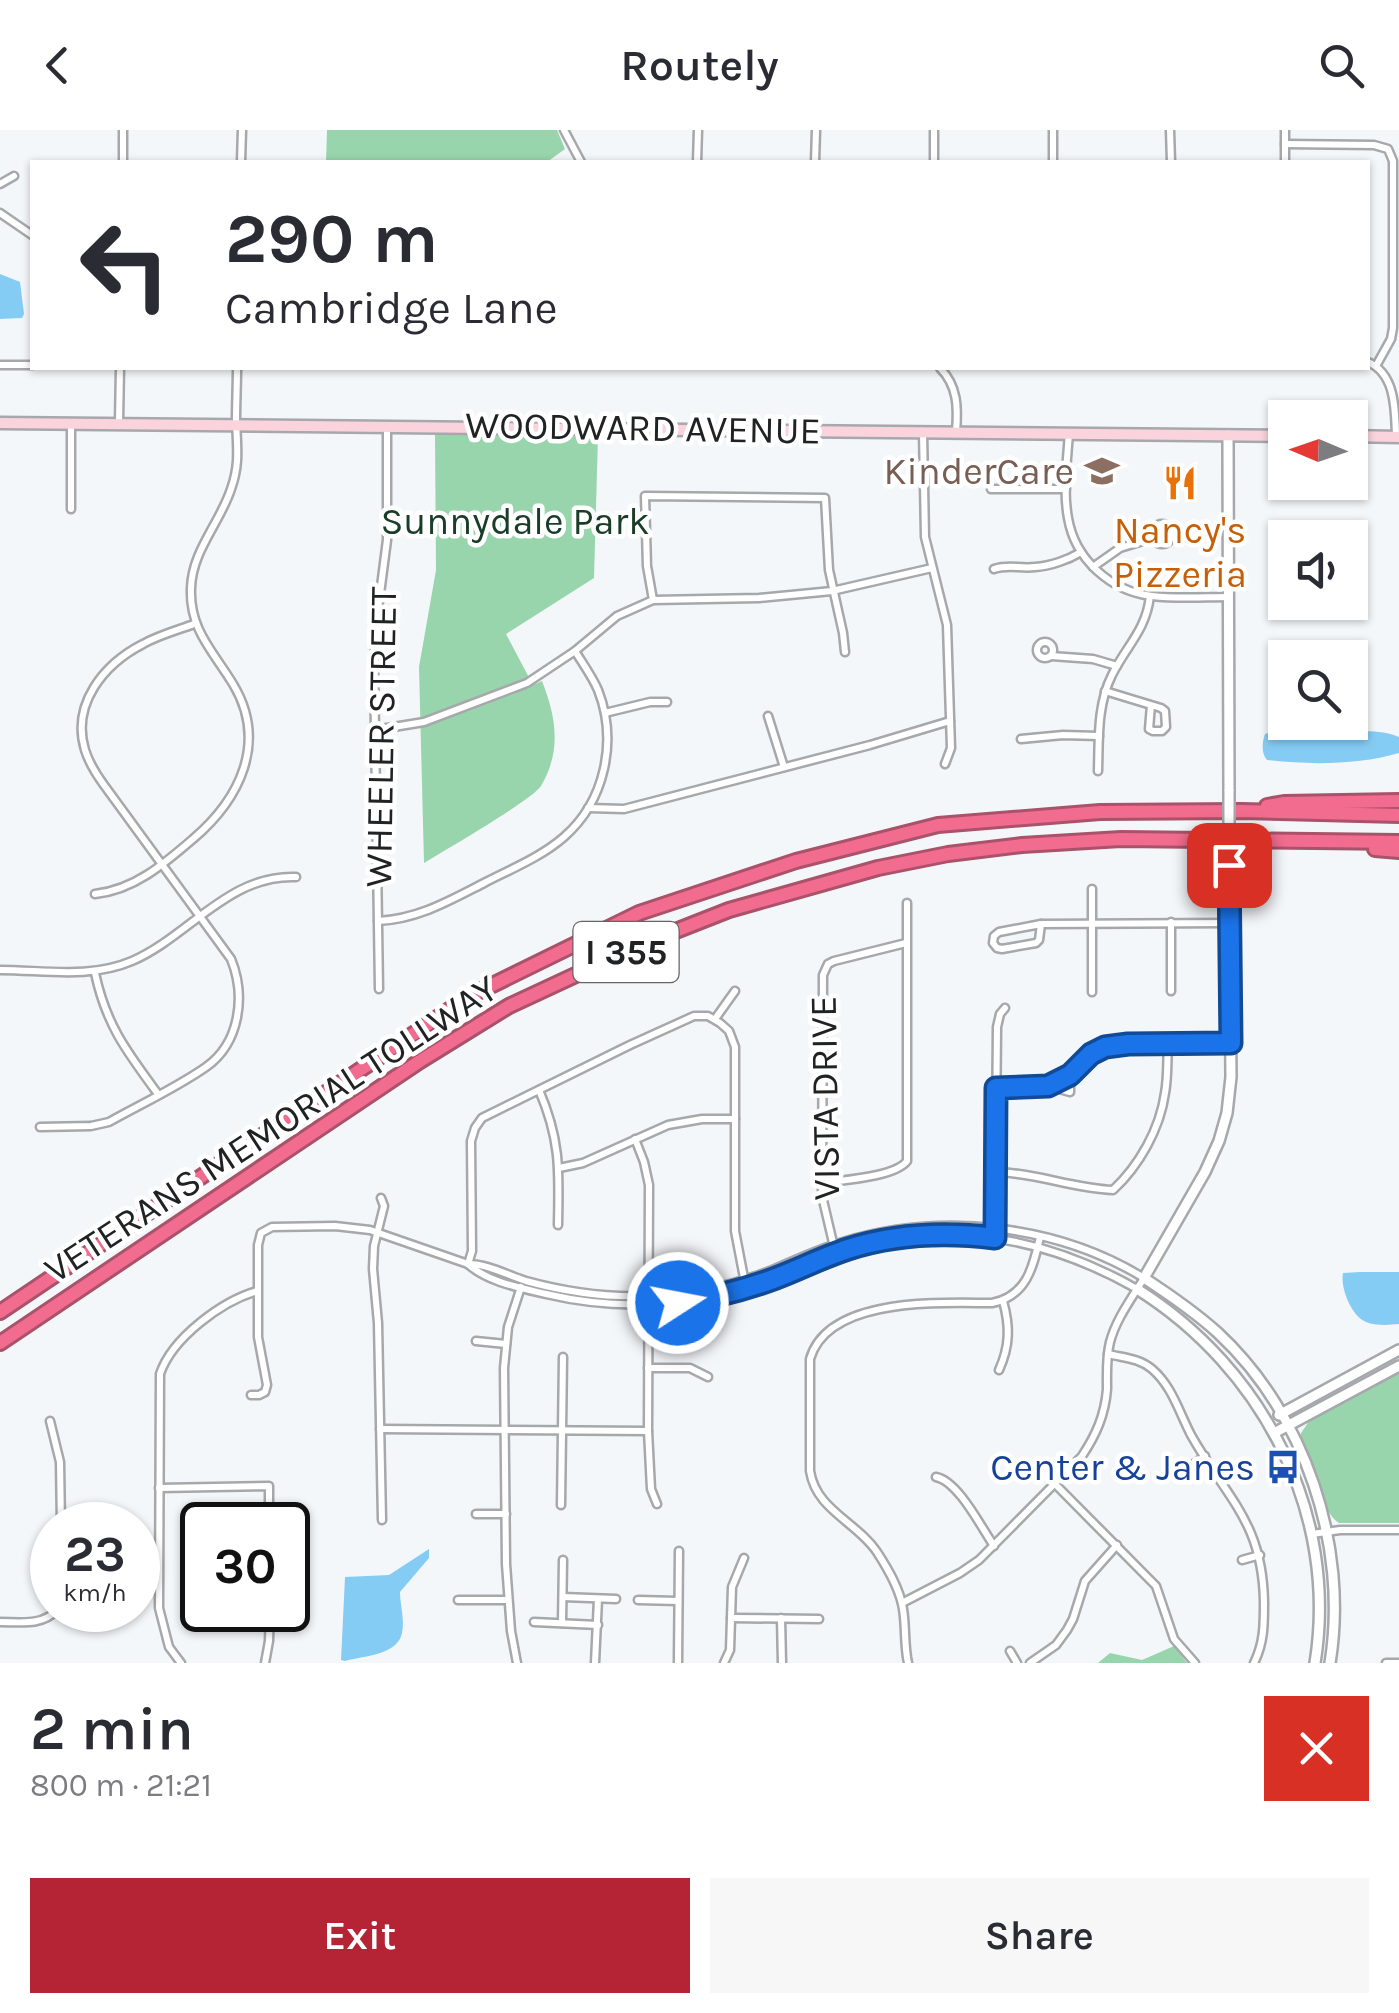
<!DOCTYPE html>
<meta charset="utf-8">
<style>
body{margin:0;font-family:Karla,sans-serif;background:#f7f7f7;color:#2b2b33;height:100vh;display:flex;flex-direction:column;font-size:38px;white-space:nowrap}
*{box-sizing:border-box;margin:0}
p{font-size:32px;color:#7c7c81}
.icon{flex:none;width:55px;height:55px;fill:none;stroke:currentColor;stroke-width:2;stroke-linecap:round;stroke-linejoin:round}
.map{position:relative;height:1533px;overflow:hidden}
.details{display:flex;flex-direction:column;background:#fff;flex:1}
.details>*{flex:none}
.banner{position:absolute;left:30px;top:30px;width:1340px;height:210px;border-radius:0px;box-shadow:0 2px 8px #0004;background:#fff;color:#2b2b33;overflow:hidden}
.needle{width:65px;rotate:272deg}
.buttons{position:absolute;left:1268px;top:270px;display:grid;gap:20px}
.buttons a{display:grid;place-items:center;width:100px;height:100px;border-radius:0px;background:#fff;box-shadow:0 2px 8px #0004;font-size:50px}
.speed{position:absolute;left:30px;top:1372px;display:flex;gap:20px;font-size:50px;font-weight:700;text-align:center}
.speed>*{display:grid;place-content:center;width:130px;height:130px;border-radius:50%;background:#fff;box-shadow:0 2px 8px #0004;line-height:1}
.speed small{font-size:25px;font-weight:400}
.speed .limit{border:5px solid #111;border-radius:15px;background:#fff;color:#111}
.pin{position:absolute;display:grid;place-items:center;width:85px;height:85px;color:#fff;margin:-42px;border-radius:20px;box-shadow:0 5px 15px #0006}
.me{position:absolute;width:110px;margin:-55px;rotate:79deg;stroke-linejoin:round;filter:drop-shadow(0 0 8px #0008)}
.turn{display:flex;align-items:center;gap:35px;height:210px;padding:0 30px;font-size:45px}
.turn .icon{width:130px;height:130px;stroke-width:2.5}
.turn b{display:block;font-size:70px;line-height:85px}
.round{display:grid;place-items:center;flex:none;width:105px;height:105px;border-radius:0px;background:#f7f7f7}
.head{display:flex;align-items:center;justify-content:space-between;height:170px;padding:0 30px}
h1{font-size:60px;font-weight:600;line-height:75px}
.button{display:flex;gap:20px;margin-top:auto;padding:20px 30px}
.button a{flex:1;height:115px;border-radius:0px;background:#b52434;color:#fff;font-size:40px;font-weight:600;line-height:115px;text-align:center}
.button a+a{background:#f7f7f7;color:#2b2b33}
header{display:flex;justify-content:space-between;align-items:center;height:130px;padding:0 30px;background:#fff;font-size:45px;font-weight:600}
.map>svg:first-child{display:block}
</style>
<header><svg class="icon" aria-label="back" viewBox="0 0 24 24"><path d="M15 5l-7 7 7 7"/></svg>Routely<svg class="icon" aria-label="search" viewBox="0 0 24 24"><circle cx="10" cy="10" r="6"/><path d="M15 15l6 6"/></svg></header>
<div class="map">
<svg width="1399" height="1533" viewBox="0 0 1399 1533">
<rect width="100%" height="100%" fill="#f4f7fa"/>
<g fill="#98d5ac">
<polygon points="327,0 557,0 565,19 547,32 326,32"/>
<path d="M435 304 598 306 594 448 506 504 533 555 542 551C556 587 562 620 541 656 532 670 445 720 424 733L419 537 436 440Z"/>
<path d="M1399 1242V1393H1339C1323 1384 1309 1332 1301 1313V1303L1310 1290Z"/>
<polygon points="1174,1516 1187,1533 1098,1533 1110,1523 1142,1530"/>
</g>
<g fill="#85ccf4">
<polygon points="0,144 20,152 24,184 22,188 0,189"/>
<path d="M1274 601C1294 602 1313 604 1333 603 1354 602 1379 598 1399 607V623C1358 635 1310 635 1267 630 1261 623 1262 613 1265 604Z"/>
<path d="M1360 1142H1399V1194C1390 1195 1375 1196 1366 1192 1351 1186 1340 1157 1343 1143Z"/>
<path d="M429 1419V1428L400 1462C400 1475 405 1490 402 1503 398 1525 363 1526 345 1531L341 1530 345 1447 389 1445Z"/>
</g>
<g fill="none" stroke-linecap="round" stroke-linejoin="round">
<g stroke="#a6a8ac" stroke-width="11">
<g id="minor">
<polyline points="564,0 581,32"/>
<polyline points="1170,0 1171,32"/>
<polyline points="1285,14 1374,15 1388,19 1393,31 1393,198 1391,209 1376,236"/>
<polyline points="123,32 123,0"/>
<polyline points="241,32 242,0"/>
<polyline points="697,32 698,0"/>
<polyline points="815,32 816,0"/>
<polyline points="934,32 934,0"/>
<polyline points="1053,32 1053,0"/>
<polyline points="1285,32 1285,0"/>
<polyline points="0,54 14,46"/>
<polyline points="0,83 32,105"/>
<path d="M1368 232C1396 244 1395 280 1396 306"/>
<polyline points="0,235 32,235"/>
<path d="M940 238C958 256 958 278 956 302"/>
<polyline points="119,292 120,238"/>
<polyline points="923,302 925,407 947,495 951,618 945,634"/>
<path d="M1069 303C1067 331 1063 361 1068 388 1075 429 1110 461 1152 466 1177 469 1204 467 1229 467"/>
<polyline points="991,359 1066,359"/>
<polyline points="71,379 71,293"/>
<circle cx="1162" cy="404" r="10"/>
<polyline points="1093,437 1120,418 1153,408"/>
<path d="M994 439C1009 434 1020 439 1035 437 1050 436 1068 430 1081 422"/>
<polyline points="653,470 647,436 645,366 825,368 829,440 843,503 845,522"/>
<circle cx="1045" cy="520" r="8"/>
<polyline points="1051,526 1093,529 1117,536"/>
<polyline points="1105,561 1151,575 1149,599 1153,601 1162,601 1166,597 1165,581 1161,578 1151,575"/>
<polyline points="605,583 650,572 667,572"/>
<polyline points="768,586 784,637"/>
<polyline points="375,600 424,592 527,553 575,521 617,486 653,470 759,468 832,461 932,438"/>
<polyline points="1021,609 1063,605 1099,606"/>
<path d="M1098 641C1099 608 1097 575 1112 545 1126 516 1146 501 1150 466"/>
<polyline points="588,678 624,679 870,615 950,591"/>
<path d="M95 764C134 760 164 734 193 709 240 669 268 612 233 554 213 521 189 499 191 458 192 421 220 393 231 359 240 334 237 317 236 291 236 273 237 255 237 238"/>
<path d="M378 791C418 789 449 771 484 753 511 739 541 727 564 707 605 671 618 611 598 560 592 546 583 534 575 521"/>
<polyline points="1041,794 1229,793"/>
<polygon points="1041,794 1039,810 1036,813 1002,819 997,818 993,813 994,806 999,802"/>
<path d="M0 840C44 840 90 849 132 831 188 807 229 744 296 747"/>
<path d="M95 843C106 895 127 922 158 964"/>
<polyline points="379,859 374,536 377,487 387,410 387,296"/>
<polyline points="1171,861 1171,792"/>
<polyline points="1092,862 1092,759"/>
<polyline points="715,889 735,861"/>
<polyline points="996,958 1048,956 1070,962 1070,945 1091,924 1105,917 1128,914 1231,913"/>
<path d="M539 960C561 1011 559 1042 558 1095"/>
<path d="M40 997 91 996 109 992C141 974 176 958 206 937 240 913 246 866 231 829L104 655C96 644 89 633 85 620 71 574 104 534 143 514 159 505 178 500 194 494"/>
<polyline points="635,1009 644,1032 649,1055 648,1301 651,1359 657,1374"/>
<polyline points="559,1038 583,1033 668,995 702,989 735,989"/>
<path d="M997 1042C1037 1043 1071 1058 1113 1060 1139 1036 1160 999 1165 963 1168 947 1167 930 1168 915"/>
<path d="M822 1053C843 1050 895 1047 907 1031V773"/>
<polyline points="381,1068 384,1076 374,1116 373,1139 378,1193 382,1390"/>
<polyline points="995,1108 997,897 1000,884 1005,878"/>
<polyline points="834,1117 822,1066 823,845 828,834 834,831 906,813"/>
<path d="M468 1134C488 1134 507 1145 526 1151 570 1163 616 1169 661 1165 699 1163 737 1154 772 1140 796 1130 818 1119 843 1112 941 1082 1056 1094 1144 1148 1132 1168 1116 1189 1110 1212 1106 1228 1107 1243 1107 1259 1105 1285 1096 1305 1082 1326L979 1430 960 1443 902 1473"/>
<polyline points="468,1134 472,1121 471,1011 475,998 482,988 630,915 694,886 708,886 720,893 729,901 735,917 735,1101 745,1153"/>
<polyline points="476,1211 506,1214"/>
<path d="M1108 1224C1124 1228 1139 1228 1152 1239 1172 1256 1179 1282 1191 1305 1227 1369 1263 1392 1264 1473 1264 1495 1264 1513 1254 1533"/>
<polyline points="648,1238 690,1238 708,1247"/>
<path d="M999 1240C1010 1216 1010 1196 1003 1171"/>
<path d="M251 1265H259L265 1262 267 1255 258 1207V1115L261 1103 272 1097 335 1096 370 1100 468 1134C487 1152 521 1158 546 1164 622 1182 698 1176 772 1150 788 1143 804 1135 821 1128 849 1118 880 1110 910 1107 991 1098 1067 1119 1137 1159"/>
<polyline points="50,1291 60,1332 61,1395"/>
<polyline points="380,1299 648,1301"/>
<polyline points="1177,1346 1205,1326"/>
<path d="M936 1347C958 1351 981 1397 994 1416"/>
<polyline points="1055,1354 1156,1456 1174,1509 1195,1533"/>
<polyline points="159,1358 269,1356 269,1395"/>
<polyline points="561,1375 563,1227"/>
<polyline points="476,1384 506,1384"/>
<polyline points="1312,1404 1340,1400 1399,1400"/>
<polyline points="1242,1430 1260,1425"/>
<polyline points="563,1467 616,1469"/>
<polyline points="458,1470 508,1470"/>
<polyline points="638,1470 678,1471"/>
<polyline points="731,1488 819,1489"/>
<polyline points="781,1488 782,1533"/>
<path d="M0 1492C21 1492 42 1496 57 1480"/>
<polyline points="534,1492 598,1495"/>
<polyline points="562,1493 563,1430"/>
<polyline points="1010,1521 1017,1533"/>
<path d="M181 1533 169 1517 159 1478 160 1244C172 1208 222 1171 257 1161"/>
<polyline points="265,1533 269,1511 270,1480"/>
<polyline points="517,1533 511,1501 506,1434 504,1238 508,1197 521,1157"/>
<polyline points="595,1533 598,1469"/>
<polyline points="678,1533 679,1421"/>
<polyline points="724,1533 730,1520 732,1457 744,1428"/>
<path d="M908 1533C904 1515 906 1497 903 1479 900 1459 888 1439 877 1422 857 1392 816 1380 810 1341V1229C828 1166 942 1173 992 1173 1027 1166 1033 1137 1040 1107"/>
<polyline points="1030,1533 1056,1515 1067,1500 1073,1489 1085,1451 1117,1415"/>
<polyline points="1386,1533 1399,1533"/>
</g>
</g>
<g stroke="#a6a8ac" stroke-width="14">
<g id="tertiary">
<polyline points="1228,305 1229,661"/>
<path d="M1229 735 1231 947 1227 983 1219 1011 1205 1042 1144 1148C1170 1165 1195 1182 1218 1203 1305 1284 1349 1416 1330 1533"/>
<path d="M1137 1159C1263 1238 1339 1384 1315 1533"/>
<polyline points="1279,1285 1399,1220"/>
<polyline points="1274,1303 1399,1236"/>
</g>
</g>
<g stroke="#a6a8ac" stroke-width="15">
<g id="secondary">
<polyline points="0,293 1285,306"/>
<polyline points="1350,306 1399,307"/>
</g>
</g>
<g stroke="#a95269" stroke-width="18">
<g id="motorway">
<polyline points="1267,676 1284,673 1399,671"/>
<polyline points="1375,719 1399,721"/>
<polyline points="0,1182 470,866 639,783 796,731 938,695 1100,682 1242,681 1399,685"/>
<polyline points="0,1213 420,931 509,876 640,815 729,780 878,738 948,724 1022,715 1121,709 1399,712"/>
</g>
</g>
<use href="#minor" stroke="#fff" stroke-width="6"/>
<use href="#tertiary" stroke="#fff" stroke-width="9"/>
<use href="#secondary" stroke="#fbd3dd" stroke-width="10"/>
<use href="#motorway" stroke="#f26c8f" stroke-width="12"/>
<g stroke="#a6a8ac" stroke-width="14" stroke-linecap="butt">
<polyline id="tertiary-bridge" points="1229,661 1229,735"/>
</g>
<use href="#tertiary-bridge" stroke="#fff" stroke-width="9"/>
</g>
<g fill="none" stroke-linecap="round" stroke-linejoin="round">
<g stroke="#114b97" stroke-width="25">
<path id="route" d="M678 1173C711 1168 744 1160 776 1148 800 1139 823 1127 848 1119 895 1104 946 1102 995 1108L996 958 1048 956 1070 945 1091 924 1105 917 1128 914 1231 913 1229 735"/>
</g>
<use href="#route" stroke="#1a73e8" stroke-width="18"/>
</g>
<defs>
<g id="school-bare" transform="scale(2.7)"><path d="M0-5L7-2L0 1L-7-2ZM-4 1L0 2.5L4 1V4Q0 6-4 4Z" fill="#8d6e63" stroke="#fff" stroke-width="2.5" paint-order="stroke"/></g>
<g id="restaurant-bare" transform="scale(2.7)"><path d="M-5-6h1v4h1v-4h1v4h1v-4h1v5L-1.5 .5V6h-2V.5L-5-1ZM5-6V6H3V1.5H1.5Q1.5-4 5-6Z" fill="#e8710a" stroke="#fff" stroke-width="2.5" paint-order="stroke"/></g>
<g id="bus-bare" transform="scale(2.7)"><path d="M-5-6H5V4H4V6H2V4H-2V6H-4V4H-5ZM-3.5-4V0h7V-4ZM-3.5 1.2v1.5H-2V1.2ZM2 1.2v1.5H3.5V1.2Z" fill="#1a4fb4" stroke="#fff" stroke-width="2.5" paint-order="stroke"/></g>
</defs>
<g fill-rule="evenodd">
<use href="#school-bare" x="1102" y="341"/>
<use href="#restaurant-bare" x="1180" y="353"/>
<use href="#bus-bare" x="1283" y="1337"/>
</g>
<g text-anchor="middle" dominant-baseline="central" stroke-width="9" stroke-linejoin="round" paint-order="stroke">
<rect fill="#fff" stroke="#646465" stroke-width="2.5" x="573.5" y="792" width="105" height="60" rx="8"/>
<g font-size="35" font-weight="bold" fill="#212223">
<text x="626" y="822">I 355</text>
</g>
<g font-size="38" fill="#212223" stroke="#fff">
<text transform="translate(643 298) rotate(1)">WOODWARD AVENUE</text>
<text transform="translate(381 607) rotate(-89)">WHEELER STREET</text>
<text transform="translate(825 968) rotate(-91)">VISTA DRIVE</text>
<text transform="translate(271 999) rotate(-33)">VETERANS MEMORIAL TOLLWAY</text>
</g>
<g font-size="38" fill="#785e54" stroke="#fff" text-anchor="end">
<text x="1074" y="341">KinderCare</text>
</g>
<g font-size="38" fill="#193d27" stroke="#fff">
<text x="515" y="391">Sunnydale Park</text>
</g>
<g font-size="38" fill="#c56008" stroke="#fff">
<text x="1180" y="400">Nancy's<tspan x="1180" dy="44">Pizzeria</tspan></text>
</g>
<g font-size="38" fill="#164399" stroke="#fff" text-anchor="end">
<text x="1255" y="1337">Center &amp; Janes</text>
</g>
</g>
</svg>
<div class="buttons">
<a><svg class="needle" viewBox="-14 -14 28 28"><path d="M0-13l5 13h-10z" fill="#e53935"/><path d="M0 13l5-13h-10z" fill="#7c7c81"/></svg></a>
<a><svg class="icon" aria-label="sound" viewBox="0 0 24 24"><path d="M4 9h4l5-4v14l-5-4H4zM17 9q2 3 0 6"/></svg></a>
<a><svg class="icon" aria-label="search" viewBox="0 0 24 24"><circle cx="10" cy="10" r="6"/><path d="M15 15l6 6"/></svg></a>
</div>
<div class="speed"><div>23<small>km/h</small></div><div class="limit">30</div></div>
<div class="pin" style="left:1229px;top:735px;background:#d93025"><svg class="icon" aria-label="arrive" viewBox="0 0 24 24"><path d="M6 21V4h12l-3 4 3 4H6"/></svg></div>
<svg class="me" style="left:678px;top:1173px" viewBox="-20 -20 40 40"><circle r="17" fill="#1a73e8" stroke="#fff" stroke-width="3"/><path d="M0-11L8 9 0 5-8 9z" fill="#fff"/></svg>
<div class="banner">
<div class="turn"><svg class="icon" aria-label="left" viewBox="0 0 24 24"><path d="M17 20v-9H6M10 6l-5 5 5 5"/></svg><div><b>290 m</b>Cambridge Lane</div></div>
</div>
</div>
<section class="details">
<div class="head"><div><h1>2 min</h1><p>800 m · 21:21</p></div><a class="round" style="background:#d93025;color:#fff"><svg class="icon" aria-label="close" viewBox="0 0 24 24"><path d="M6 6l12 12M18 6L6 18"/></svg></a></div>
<div class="button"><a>Exit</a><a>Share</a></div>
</section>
